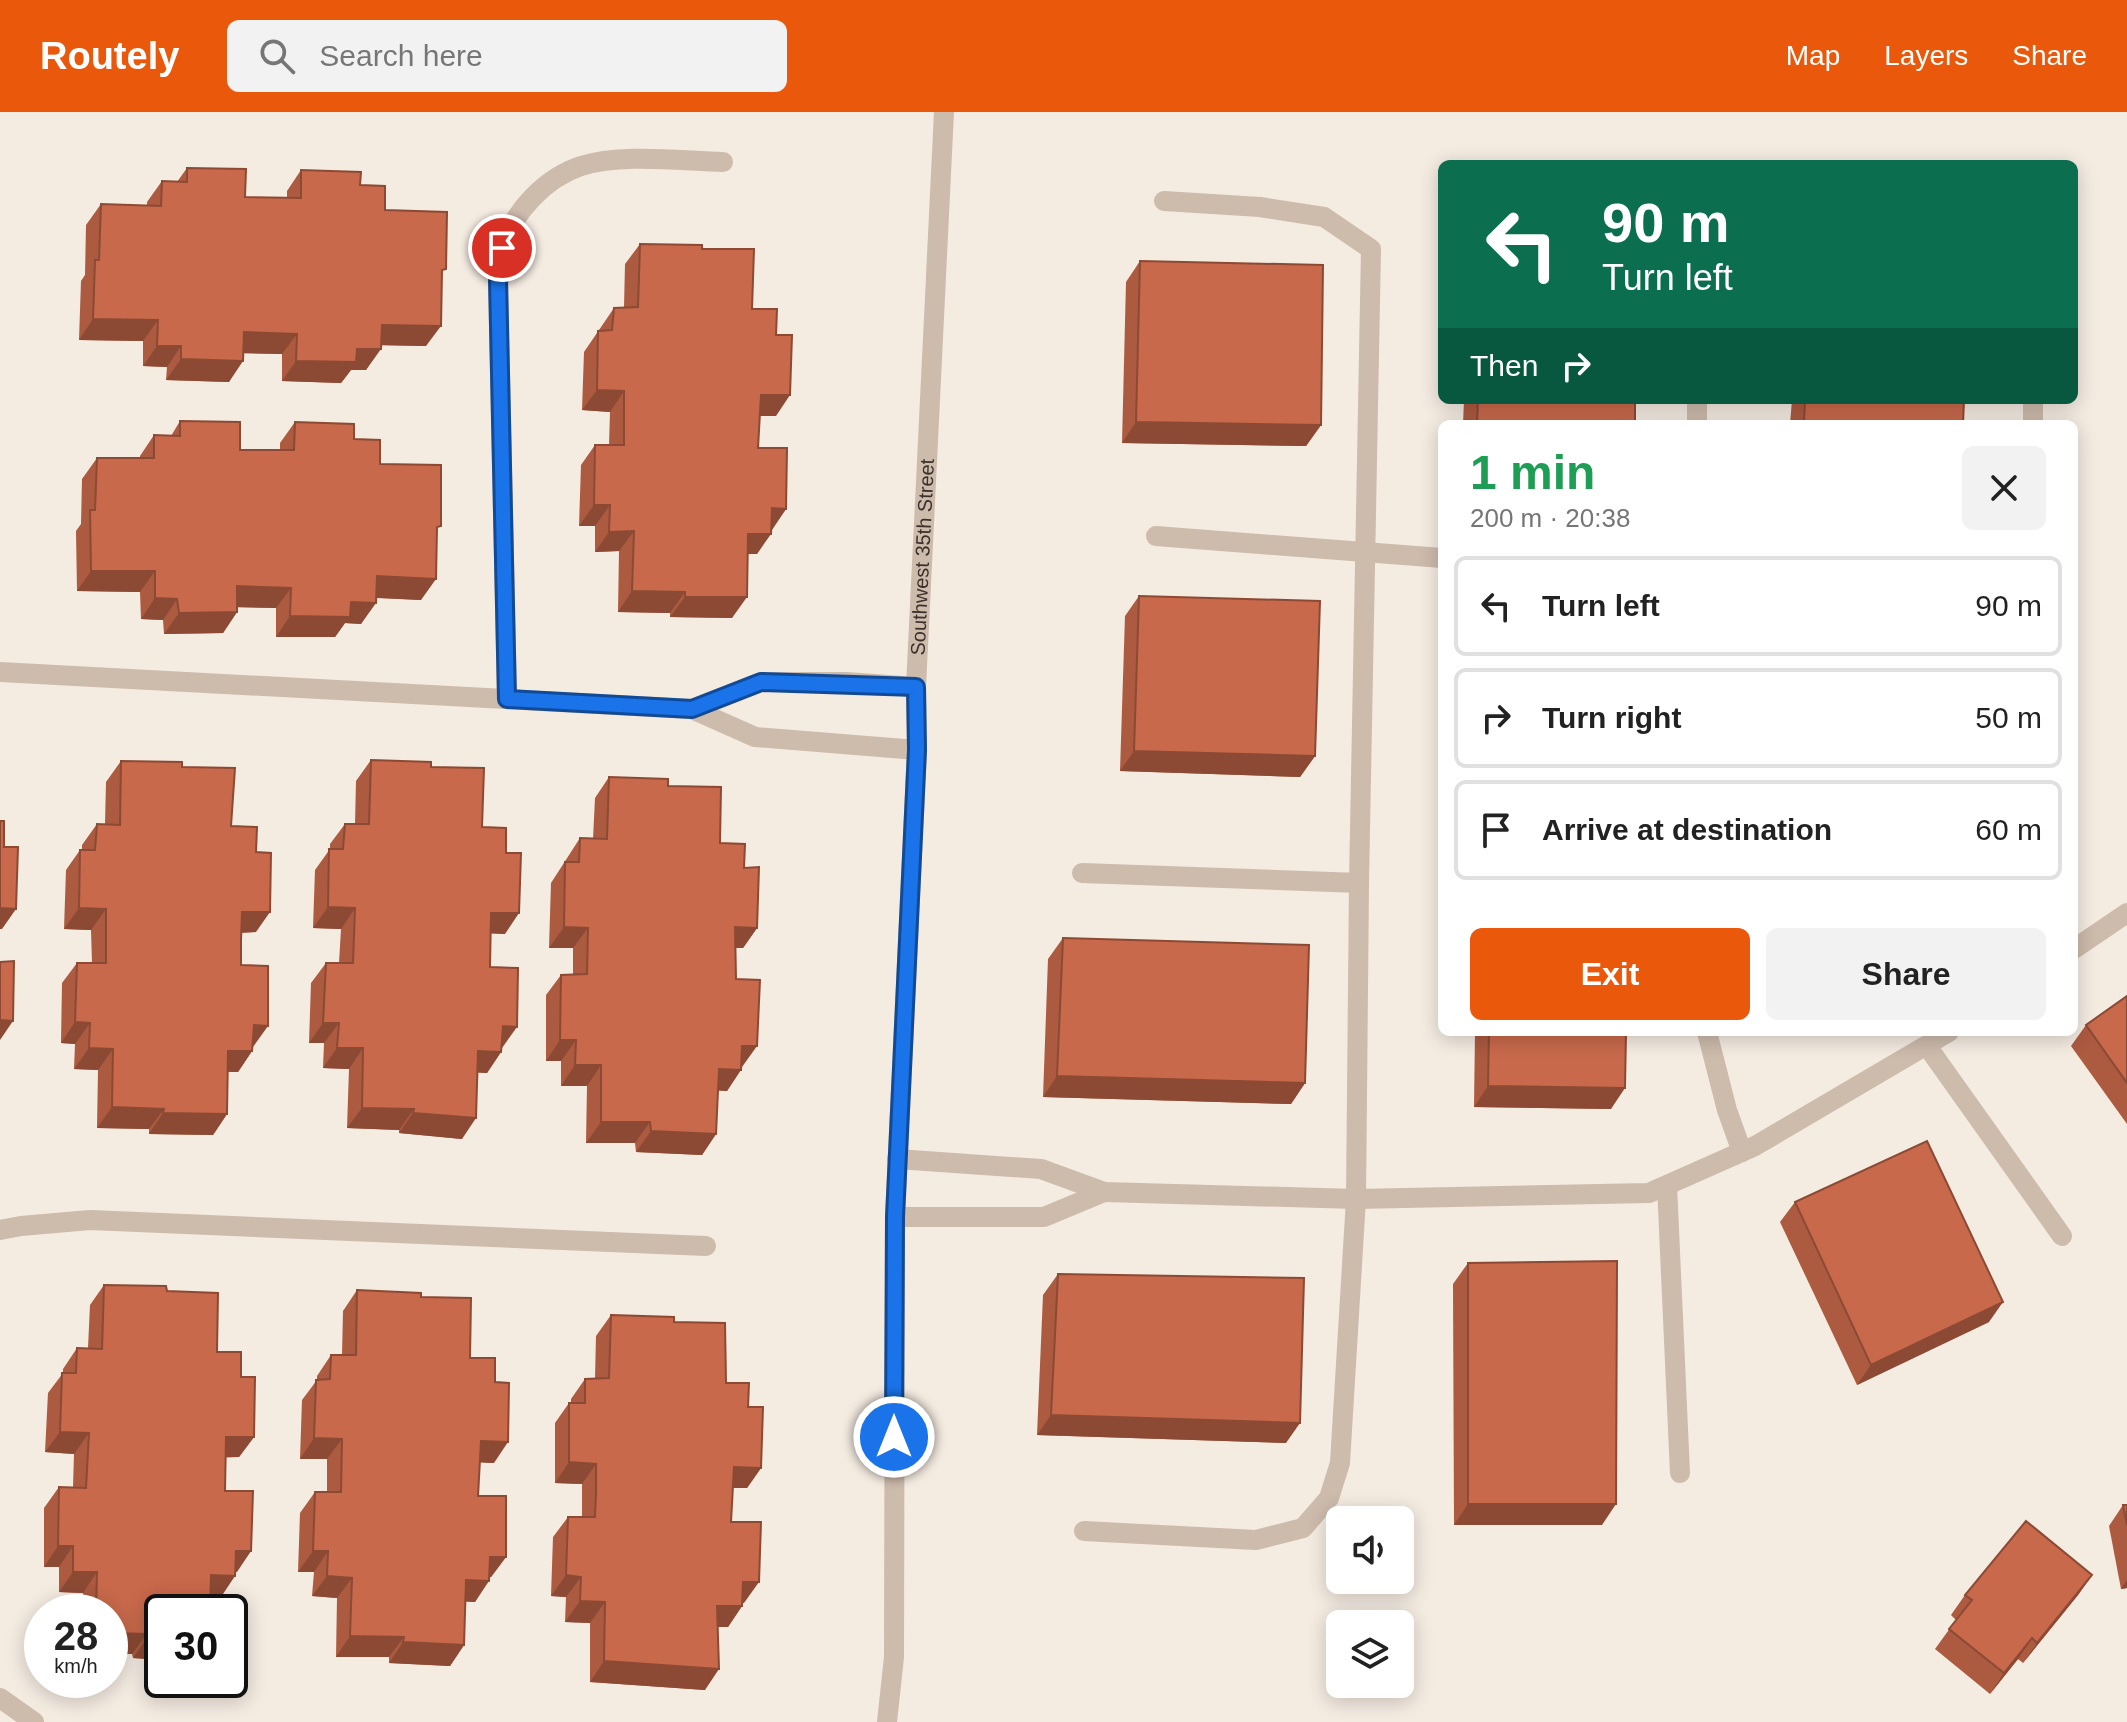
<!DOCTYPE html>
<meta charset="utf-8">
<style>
body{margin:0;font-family:Helvetica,sans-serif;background:#f2f2f2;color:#222;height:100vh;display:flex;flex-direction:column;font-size:30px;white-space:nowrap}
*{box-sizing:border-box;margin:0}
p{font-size:26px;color:#767676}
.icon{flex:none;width:44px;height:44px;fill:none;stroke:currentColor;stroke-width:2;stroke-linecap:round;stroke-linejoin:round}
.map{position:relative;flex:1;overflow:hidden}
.panel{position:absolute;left:1438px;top:308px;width:640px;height:616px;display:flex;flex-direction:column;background:#fff;border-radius:12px;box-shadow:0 4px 20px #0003}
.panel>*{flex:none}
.banner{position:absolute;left:1438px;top:48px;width:640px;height:244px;border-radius:12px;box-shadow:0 4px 20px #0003;background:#0b6e4f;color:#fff;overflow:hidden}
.tools{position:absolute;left:1326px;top:1394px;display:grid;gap:16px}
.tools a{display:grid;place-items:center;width:88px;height:88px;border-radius:12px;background:#fff;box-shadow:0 4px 20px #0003;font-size:40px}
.speed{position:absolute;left:24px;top:1482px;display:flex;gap:16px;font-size:40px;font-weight:700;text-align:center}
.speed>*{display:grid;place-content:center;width:104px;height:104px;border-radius:50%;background:#fff;box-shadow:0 4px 20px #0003;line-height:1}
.speed small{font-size:20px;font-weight:400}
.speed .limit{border:4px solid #111;border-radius:12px;background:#fff;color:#111}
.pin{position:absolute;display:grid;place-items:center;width:68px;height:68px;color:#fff;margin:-34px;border:4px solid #fff;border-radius:50%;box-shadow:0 2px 8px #0007}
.me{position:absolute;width:88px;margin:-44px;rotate:0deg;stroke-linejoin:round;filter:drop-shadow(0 0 6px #0008)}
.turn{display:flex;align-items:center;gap:28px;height:168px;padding:0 32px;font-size:36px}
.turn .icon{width:104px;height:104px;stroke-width:2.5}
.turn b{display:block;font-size:56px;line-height:68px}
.then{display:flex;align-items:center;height:76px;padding:0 32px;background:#0003;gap:16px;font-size:30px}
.round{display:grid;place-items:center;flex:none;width:84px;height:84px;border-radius:12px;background:#f2f2f2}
.summary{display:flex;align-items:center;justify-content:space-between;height:136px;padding:0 32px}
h1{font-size:48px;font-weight:600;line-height:60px;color:#1e9e55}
.action{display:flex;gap:16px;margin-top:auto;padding:16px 32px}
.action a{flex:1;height:92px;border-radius:12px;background:#ea580c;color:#fff;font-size:32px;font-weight:600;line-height:92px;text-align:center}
.action a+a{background:#f2f2f2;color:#222}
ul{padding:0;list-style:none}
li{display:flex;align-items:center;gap:24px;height:100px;margin:0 16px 12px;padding:0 16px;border:4px solid #e0e0e0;border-radius:12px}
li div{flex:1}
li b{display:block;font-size:30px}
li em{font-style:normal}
header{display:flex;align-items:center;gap:48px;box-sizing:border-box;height:112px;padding:0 40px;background:#ea580c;color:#fff}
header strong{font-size:38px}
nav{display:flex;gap:44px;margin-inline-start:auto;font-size:28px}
.search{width:560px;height:72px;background:#f2f2f2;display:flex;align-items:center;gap:20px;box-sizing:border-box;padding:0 28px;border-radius:12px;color:#767676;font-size:30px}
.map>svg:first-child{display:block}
</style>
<header>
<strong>Routely</strong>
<div class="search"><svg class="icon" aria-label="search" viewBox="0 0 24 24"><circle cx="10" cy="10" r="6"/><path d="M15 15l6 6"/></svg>Search here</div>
<nav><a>Map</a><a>Layers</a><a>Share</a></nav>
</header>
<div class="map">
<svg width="2127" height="1610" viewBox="0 0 2127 1610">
<rect width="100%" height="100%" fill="#f4ebe1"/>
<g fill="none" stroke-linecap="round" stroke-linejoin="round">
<g stroke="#cdbbac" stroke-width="20">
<polyline points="2033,288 2033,312"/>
<polyline points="1697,312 1697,288"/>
<polyline points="1156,424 1442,446"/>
<polyline points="0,560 692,597 755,625 917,638"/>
<path d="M507 587 498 167C499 157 499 146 502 136 513 100 545 66 581 54 621 41 681 49 723 50"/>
<polyline points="692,597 761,570 846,570 916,575"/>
<polyline points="1082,761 1359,771"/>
<polyline points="2074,837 2127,801"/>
<polyline points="1707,920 1727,998 1742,1040"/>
<polyline points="1927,934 2062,1124"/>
<polyline points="897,1047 1041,1057 1104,1080 1356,1087 1649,1081 1755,1034 1949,920"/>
<polyline points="1667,1073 1680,1361"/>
<polyline points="895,1105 1044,1105 1104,1080"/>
<polyline points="0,1118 21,1114 90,1108 706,1134"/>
<polyline points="1084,1419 1256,1428 1303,1416 1329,1386 1340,1351 1356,1087 1359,771 1371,137 1324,105 1260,95 1164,89"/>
<polyline points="0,1586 34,1610"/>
</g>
<path stroke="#cdbbac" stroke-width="20" id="s1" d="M887 1610 894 1545 895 1105 917 638 916 575 944 0"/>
</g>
<g fill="#ac5a40">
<polygon points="187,56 245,85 287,85 287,79 301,58 360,73 385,98 442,163 426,234 381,233 366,258 351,258 341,271 282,269 282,242 243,241 229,270 166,268 167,255 143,254 143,229 79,228 81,169 85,163 86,113 101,92 147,94 147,90 162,69 177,70"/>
<polygon points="640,132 702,137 752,197 776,304 760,304 758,336 786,397 771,418 757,442 748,442 732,506 670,505 670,501 618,500 619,439 595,440 595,414 579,414 581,353 595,333 609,333 610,300 582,298 584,240 614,196 624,195 625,152"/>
<polygon points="1140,149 1321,313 1306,334 1122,331 1126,170"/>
<polygon points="1464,288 1635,288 1635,312 1463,312"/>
<polygon points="1792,288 1964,288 1963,312 1790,312"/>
<polygon points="180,309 240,338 280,338 280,331 295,310 354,327 380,352 437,420 421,488 376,486 361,512 345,511 335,525 276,525 276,496 237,495 237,500 223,521 164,522 163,508 141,507 140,480 77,479 76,419 81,412 82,367 97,346 140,346 140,344 154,323 171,324"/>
<polygon points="1139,484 1315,644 1300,665 1120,659 1125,504"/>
<polygon points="371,648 431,655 482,715 505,822 491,821 490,855 502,936 501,936 501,940 487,961 477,960 462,1027 399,1021 399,1018 347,1016 349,957 323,956 324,931 309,931 311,871 326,851 339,851 341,817 313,816 315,758 330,737 330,732 345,712 355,712 356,669"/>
<polygon points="121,649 182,655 231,714 256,740 256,820 241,821 241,853 253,935 252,934 252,939 238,960 228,960 227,1002 213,1023 149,1022 149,1017 97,1016 98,958 74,957 75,932 61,931 62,871 77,851 92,851 91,818 64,817 66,758 80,738 82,738 82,733 97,712 105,712 106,670"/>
<polygon points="609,665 668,674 720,731 744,756 757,816 743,836 735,836 736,867 742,955 727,979 718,978 716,1022 702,1043 636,1040 635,1031 586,1031 587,974 561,974 561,949 546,949 546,883 561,863 573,863 573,836 549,836 551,771 580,726 593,727 595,686"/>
<polygon points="1063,826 1305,971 1291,992 1043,985 1048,847"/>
<polygon points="2127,884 2127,1012 2071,934 2086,913"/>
<polygon points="1475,920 1626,920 1611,997 1474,995"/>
<polygon points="1795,1090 1989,1210 1857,1273 1780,1110"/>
<polygon points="1468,1151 1602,1413 1454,1413 1453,1172"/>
<polygon points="1058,1162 1286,1331 1037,1323 1043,1183"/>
<polygon points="104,1173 167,1179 217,1240 241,1265 254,1325 239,1345 226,1345 225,1379 251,1439 235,1460 221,1485 210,1484 162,1500 162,1548 133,1546 132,1542 110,1542 110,1500 82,1500 83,1481 59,1480 59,1455 44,1455 44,1396 59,1375 73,1375 74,1342 45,1340 48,1281 63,1261 63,1257 77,1236 88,1236 90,1193"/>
<polygon points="357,1178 421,1185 470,1246 494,1351 480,1350 478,1384 506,1445 491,1465 490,1465 475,1490 465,1489 464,1533 450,1554 389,1551 389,1545 336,1545 337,1486 312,1484 314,1460 298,1460 300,1401 315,1380 327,1380 327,1347 300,1347 302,1288 317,1268 317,1264 331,1243 342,1243 343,1199"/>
<polygon points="611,1203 674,1210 726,1271 748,1295 761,1356 747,1376 733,1376 731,1410 744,1491 743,1491 742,1494 728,1515 718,1515 705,1578 590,1570 590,1511 565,1510 566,1485 551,1484 553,1425 568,1405 582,1405 582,1372 555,1371 555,1311 569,1291 571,1291 571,1287 585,1267 595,1266 596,1224"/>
<polygon points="2123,1393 2127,1393 2127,1476 2121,1477 2109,1414"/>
<polygon points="2092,1463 2078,1483 2023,1551 2018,1547 1990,1582 1935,1537 1956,1508 1951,1503 1965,1483"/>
</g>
<g fill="#8c4a34">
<polygon points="93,207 158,208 143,229 79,228"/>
<polygon points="382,213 441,214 426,234 368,233"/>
<polygon points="244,220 297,222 282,242 230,241"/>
<polygon points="157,234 181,234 167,255 143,254"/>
<polygon points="357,237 381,237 366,258 351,258 341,271 282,269 296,249"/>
<polygon points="181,247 243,249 229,270 166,268"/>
<polygon points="597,278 624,279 610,300 582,298"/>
<polygon points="761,283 790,283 776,304 746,304"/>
<polygon points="1136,310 1321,313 1306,334 1122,331"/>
<polygon points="594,393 610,393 595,414 579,414"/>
<polygon points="772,396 786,397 772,418 758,417"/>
<polygon points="634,419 619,439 595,440 609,420"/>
<polygon points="748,422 771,422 757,442 734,442"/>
<polygon points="91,459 155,459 140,480 77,479"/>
<polygon points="377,464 436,467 421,488 362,485"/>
<polygon points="237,474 291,476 276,496 223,495"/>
<polygon points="632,479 685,480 670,501 618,500"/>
<polygon points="685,485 747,485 732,506 670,505"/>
<polygon points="155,486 177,487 163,508 141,507"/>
<polygon points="351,490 376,491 361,512 345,511 335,525 276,525 290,504"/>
<polygon points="237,500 223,521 164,522 179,501"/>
<polygon points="1134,639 1315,644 1300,665 1120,659"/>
<polygon points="328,795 355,796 341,817 313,816"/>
<polygon points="0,796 16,797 2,817 0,817"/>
<polygon points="79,796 106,797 91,818 64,817"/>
<polygon points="242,800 270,800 256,820 227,821"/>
<polygon points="491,801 519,801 505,822 477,821"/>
<polygon points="564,815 588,816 573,836 549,836"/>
<polygon points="735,815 757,816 743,836 721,836"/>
<polygon points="0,908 13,909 0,928"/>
<polygon points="75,910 90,911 75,932 61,931"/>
<polygon points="323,911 339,911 324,931 309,931"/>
<polygon points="254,913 268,914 253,935 239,934"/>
<polygon points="503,914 517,915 502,936 488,935"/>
<polygon points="560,928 576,928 561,949 546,949"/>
<polygon points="742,934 757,934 742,955 728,954"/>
<polygon points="89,936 113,937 98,958 74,957"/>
<polygon points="337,936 363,936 349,957 323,956"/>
<polygon points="228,939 252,939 238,960 213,959"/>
<polygon points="478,939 501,940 487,961 463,960"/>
<polygon points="575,953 601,953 587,974 561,974"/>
<polygon points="719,957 741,958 727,979 705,978"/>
<polygon points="1057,964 1305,971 1291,992 1043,985"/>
<polygon points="1488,974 1625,976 1611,997 1474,995"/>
<polygon points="112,995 164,997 149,1017 97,1016"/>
<polygon points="362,996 414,997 399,1018 347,1016"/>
<polygon points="163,1001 227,1002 213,1023 149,1022"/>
<polygon points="413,1001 476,1006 462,1027 399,1021"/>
<polygon points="601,1010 650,1010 635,1031 586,1031"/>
<polygon points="651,1019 716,1022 702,1043 636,1040"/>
<polygon points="2003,1190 1989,1210 1857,1273 1871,1253"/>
<polygon points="1051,1303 1300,1311 1286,1331 1037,1323"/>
<polygon points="60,1320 89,1321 74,1342 45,1340"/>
<polygon points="226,1325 254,1325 239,1345 212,1346"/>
<polygon points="314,1326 342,1327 327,1347 300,1347"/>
<polygon points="481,1329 508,1330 494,1351 466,1350"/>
<polygon points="569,1350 596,1352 582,1372 555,1371"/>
<polygon points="734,1355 761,1356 747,1376 719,1376"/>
<polygon points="1468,1392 1616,1392 1602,1413 1454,1413"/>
<polygon points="58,1434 73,1434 59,1455 44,1455"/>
<polygon points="236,1439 251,1439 237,1460 222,1459"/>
<polygon points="313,1439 328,1439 314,1460 298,1460"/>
<polygon points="490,1445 506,1445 491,1465 476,1465"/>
<polygon points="73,1460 97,1460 83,1481 59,1480"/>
<polygon points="211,1463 235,1464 221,1485 196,1483"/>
<polygon points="566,1463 581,1465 566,1485 551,1484"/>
<polygon points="2092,1463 2078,1483 2023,1551 2037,1531"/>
<polygon points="327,1464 352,1466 337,1486 312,1484"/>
<polygon points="466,1468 489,1469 475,1490 451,1489"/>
<polygon points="2127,1468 2127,1476 2121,1477"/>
<polygon points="743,1470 759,1470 744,1491 729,1491"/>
<polygon points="580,1489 605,1490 590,1511 565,1510"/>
<polygon points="717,1494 742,1494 728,1515 703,1515"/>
<polygon points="110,1521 147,1522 132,1542 110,1542"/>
<polygon points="350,1524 404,1525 389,1545 336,1545"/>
<polygon points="147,1526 162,1526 162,1548 133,1546"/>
<polygon points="2032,1526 2018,1547 1990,1582 2004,1561"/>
<polygon points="403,1530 464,1533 450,1554 389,1551"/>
<polygon points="604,1549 719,1557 705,1578 590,1570"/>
</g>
<g fill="#c8694b" stroke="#8c4a34" stroke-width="2">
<polygon points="187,56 246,57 245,85 301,86 301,58 361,60 360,73 385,74 385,98 447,100 446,157 442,158 441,214 382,213 381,237 357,237 356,250 296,249 297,222 244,220 243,249 181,247 181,234 157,234 158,208 93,207 95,148 99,148 101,92 161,94 162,69 187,70"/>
<polygon points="640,132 702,133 702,137 754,137 752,197 777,197 776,223 792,223 790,283 761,283 758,336 787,336 786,397 772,396 771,422 748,422 747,485 685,485 685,480 632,479 634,419 609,420 610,393 594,393 595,333 624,333 624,279 597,278 598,219 612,218 614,196 638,195"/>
<polygon points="1140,149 1323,153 1321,313 1136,310"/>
<polygon points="1478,288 1635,288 1635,312 1477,312"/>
<polygon points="1805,288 1964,288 1963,312 1804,312"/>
<polygon points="180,309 240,310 240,338 294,338 295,310 354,312 354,327 380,328 380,352 441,353 441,414 437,415 436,467 377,464 376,491 351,490 350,505 290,504 291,476 237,474 237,500 179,501 177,487 155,486 155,459 91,459 90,398 95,398 97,346 154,346 154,323 180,324"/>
<polygon points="1139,484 1320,489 1315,644 1134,639"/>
<polygon points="371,648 431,650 431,655 484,656 482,715 506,716 506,741 521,741 519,801 491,801 490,855 518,856 517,915 503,914 501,940 478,939 476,1006 413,1001 414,997 362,996 363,936 337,936 339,911 323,911 326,851 353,851 355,796 328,795 329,737 343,737 345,712 369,712"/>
<polygon points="121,649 182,650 182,655 235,656 231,714 257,715 256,740 271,741 270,800 242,800 241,828 241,853 268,854 268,914 254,913 252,939 228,939 227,1002 163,1001 164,997 112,995 113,937 89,936 90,911 75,910 77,851 106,851 106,797 79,796 80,738 95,738 97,712 120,713"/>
<polygon points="609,665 668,667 668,674 721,675 720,731 745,732 744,756 759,755 757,816 735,815 736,867 760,868 757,934 742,934 741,958 719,957 716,1022 651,1019 650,1010 601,1010 601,953 575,953 576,928 560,928 561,863 587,862 588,816 564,815 565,750 579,750 580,726 607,727"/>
<polygon points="0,709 4,709 4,735 18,735 16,797 0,796"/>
<polygon points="1063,826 1309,833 1305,971 1057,964"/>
<polygon points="14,849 13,909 0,908 0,850"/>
<polygon points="2127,884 2127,971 2086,913"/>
<polygon points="1489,920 1626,920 1625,976 1488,974"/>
<polygon points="1927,1029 2003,1190 1871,1253 1795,1090"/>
<polygon points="1617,1149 1616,1392 1468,1392 1468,1151"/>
<polygon points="1058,1162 1304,1166 1300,1311 1051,1303"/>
<polygon points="104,1173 166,1174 167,1179 218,1181 217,1240 241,1240 241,1265 255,1265 254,1325 226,1325 225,1379 253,1379 251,1439 236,1439 235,1464 211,1463 210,1500 162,1500 162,1526 147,1526 147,1522 110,1521 110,1500 96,1500 97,1460 73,1460 73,1434 58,1434 59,1375 86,1376 89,1321 60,1320 62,1261 76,1261 77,1236 102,1237"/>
<polygon points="357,1178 421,1181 421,1185 471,1186 470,1246 495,1246 495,1270 509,1271 508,1330 481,1329 478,1384 506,1384 506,1445 490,1445 489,1469 466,1468 464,1533 403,1530 404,1525 350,1524 352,1466 327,1464 328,1439 313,1439 315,1380 341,1380 342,1327 314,1326 316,1268 330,1267 331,1243 356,1243"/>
<polygon points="611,1203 674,1205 674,1210 725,1211 726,1271 749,1271 748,1295 763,1295 761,1356 734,1355 731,1410 761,1410 759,1470 743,1470 742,1494 717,1494 719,1557 604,1549 605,1490 580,1489 581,1465 566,1463 568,1405 595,1405 596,1382 596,1352 569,1350 569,1291 585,1291 585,1267 609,1266"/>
<polygon points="2123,1393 2127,1393 2127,1413"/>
<polygon points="2026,1409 2092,1463 2037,1531 2032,1526 2004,1561 1949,1517 1972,1488 1965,1483"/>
</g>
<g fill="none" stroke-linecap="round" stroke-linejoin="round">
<g stroke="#114b97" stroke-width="20">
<polyline id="route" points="502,136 498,167 507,587 692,597 761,570 916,575 917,638 895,1105 894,1325"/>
</g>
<use href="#route" stroke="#1a73e8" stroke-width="14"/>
</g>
<g text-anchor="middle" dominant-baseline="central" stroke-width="6" stroke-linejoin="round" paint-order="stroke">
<g font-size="20" fill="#3b302b" stroke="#fbf5ee">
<text stroke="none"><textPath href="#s1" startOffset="1166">Southwest 35th Street</textPath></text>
</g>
</g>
</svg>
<div class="tools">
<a><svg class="icon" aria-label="sound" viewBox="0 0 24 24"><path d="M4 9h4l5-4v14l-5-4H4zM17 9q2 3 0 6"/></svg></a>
<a><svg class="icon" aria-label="layers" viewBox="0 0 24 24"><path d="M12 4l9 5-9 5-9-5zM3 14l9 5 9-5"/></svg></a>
</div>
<div class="speed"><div>28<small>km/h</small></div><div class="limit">30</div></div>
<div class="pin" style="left:502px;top:136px;background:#d93025"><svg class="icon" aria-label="arrive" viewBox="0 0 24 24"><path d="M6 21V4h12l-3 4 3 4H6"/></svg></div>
<svg class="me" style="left:894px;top:1325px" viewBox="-20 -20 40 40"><circle r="17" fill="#1a73e8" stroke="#fff" stroke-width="3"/><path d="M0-11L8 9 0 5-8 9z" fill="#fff"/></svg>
<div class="banner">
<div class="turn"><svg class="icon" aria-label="left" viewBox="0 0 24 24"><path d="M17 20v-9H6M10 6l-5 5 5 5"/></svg><div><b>90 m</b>Turn left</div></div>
<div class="then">Then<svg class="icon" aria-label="right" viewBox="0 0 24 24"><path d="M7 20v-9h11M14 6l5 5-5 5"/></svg></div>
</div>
<section class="panel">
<div class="summary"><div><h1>1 min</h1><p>200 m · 20:38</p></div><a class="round"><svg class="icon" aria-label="close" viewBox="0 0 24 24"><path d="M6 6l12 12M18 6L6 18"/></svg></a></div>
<ul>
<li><svg class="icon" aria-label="left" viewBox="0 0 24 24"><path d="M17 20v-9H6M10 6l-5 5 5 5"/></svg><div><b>Turn left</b></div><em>90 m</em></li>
<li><svg class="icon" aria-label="right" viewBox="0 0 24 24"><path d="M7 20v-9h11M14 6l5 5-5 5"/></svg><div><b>Turn right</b></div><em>50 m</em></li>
<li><svg class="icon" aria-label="arrive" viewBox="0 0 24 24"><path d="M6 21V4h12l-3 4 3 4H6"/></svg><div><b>Arrive at destination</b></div><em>60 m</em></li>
</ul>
<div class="action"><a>Exit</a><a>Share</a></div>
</section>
</div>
